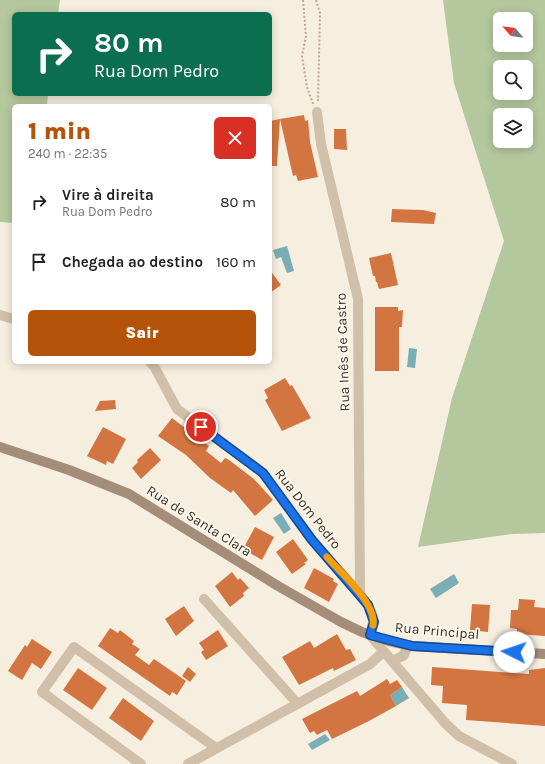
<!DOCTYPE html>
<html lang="pt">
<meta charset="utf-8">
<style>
body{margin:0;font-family:Karla,sans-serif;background:#f6f6f6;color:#222;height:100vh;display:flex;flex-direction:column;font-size:15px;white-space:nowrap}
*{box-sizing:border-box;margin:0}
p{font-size:13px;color:#767676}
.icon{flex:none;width:22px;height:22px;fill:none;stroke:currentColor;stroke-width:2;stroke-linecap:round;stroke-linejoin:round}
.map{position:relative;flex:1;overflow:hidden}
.details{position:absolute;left:12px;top:104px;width:260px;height:260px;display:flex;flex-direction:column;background:#fff;border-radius:6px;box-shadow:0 2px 10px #0003}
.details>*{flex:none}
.top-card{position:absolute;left:12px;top:12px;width:260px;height:84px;border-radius:6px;box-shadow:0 2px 10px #0003;background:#0b6e4f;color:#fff;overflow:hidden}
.needle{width:26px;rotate:298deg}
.tools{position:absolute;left:493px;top:12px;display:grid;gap:8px}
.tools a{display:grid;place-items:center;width:40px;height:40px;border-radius:6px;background:#fff;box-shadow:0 2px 10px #0003;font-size:20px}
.pin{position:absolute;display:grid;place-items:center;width:34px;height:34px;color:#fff;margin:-17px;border:2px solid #fff;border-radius:50%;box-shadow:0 1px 4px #0007}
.me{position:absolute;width:44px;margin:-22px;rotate:274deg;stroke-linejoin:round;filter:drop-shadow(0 0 3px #0008)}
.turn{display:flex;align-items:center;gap:14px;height:84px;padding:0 16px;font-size:18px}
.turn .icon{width:52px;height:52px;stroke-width:2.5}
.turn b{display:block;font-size:28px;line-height:34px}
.round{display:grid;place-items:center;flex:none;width:42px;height:42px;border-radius:6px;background:#f6f6f6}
.overview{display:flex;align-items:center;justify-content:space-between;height:68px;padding:0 16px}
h1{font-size:24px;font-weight:800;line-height:30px;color:#b45309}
.cta{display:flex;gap:8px;margin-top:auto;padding:8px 16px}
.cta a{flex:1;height:46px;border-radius:6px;background:#b45309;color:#fff;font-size:16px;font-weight:800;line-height:46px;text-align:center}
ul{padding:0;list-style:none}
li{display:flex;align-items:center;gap:12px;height:60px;padding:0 16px}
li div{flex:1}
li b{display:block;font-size:15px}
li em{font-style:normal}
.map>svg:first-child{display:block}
</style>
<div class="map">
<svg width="545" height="764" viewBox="0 0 545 764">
<rect width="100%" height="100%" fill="#f6eedf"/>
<g fill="#b4c79d" fill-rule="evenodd">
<polygon points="0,0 60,0 58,14 14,14 14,94 48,94 47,106 14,106 14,223 0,222"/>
<path d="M443 0H545V533L511 534 418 547 452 398 504 241 454 83ZM500 19H526V45H500ZM500 67H526V93H500ZM500 115H526V141H500Z"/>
</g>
<g fill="#7aadb6">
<polygon points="287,246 294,271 287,273 281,257 276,259 273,250"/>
<polygon points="409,348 417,349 415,368 407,367"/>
<polygon points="281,513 291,529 284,534 273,518"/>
<polygon points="454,574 459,583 436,598 430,589"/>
<polygon points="402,687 409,698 396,706 390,695"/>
<polygon points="325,734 330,740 312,750 308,744"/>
</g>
<g fill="#d37540">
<polygon points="304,115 305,121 308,120 310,142 318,177 298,181 296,175 293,176 280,119"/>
<polygon points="280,119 277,166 270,166 270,121"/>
<polygon points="334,129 346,129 347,150 334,149"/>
<polygon points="392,209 423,210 436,213 434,224 391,222"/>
<polygon points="391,253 398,285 379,289 377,282 376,282 375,276 373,276 369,258"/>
<polygon points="270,270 281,285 270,293"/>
<polygon points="375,307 398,307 398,311 403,310 402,327 399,327 399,371 375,371"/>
<polygon points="285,378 290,386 292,385 311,418 282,431 265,400 268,398 264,390"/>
<polygon points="115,400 116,409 95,411 100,401"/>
<polygon points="172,418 209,446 206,451 221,463 225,458 229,460 254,479 273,500 255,516 233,490 231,493 210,478 186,455 158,436"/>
<polygon points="103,427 126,439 113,464 107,461 106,465 87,456"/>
<polygon points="150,448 161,460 141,479 132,468 138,462 137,460"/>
<polygon points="255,527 274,537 262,560 243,549"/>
<polygon points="293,539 308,560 304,563 306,564 292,574 276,552"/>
<polygon points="314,568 334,579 333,581 338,584 329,602 304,588"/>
<polygon points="232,572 238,580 240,578 249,588 243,593 244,596 230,607 215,586"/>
<polygon points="519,599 535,600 534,607 545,608 545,636 517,634 517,629 510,628 511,610 518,610"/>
<polygon points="472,604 490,605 488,632 470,630"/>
<polygon points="184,606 194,621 176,636 165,619"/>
<polygon points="110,628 118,633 120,630 134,641 132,644 140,649 135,655 149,665 154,659 186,681 177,695 172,692 170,696 98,646"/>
<polygon points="218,630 228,646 206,660 201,652 204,650 199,643"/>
<polygon points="337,634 346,650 350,649 356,660 334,671 333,668 299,685 282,657 310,641 314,648"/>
<polygon points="32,639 52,652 41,669 32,663 22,680 8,671 25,645 27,647"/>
<polygon points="188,667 196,674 190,682 182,676"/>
<polygon points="432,667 529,674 529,670 545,668 545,726 466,720 467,705 442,703 443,686 431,685"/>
<polygon points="78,668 107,688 92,710 63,690"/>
<polygon points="387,679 390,684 397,680 402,687 390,695 396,706 369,721 332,739 327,730 317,735 314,731 310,733 302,719 357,691 360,696"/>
<polygon points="123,698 154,721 141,741 109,718"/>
</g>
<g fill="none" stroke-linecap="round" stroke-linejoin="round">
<g stroke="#bca993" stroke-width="2" stroke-dasharray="2 2" stroke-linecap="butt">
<polyline points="303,0 306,36 302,56 307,87 313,104"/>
<polyline points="316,0 320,13 318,101"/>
</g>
<g stroke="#d0bfa9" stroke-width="10">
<polyline points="317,112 321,144 358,299 360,594"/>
<polyline points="0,315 14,319"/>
<polyline points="150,362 154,366 177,409 263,473 312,540 360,594 368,605 373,616 373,622 370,635 392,661 403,656 409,645"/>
<polyline points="204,599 297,703"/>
<polyline points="392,661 446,724 459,736 512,764"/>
<polyline points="141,764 42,692 74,647 216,748"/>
<polyline points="188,764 370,664 383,652"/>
</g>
<polyline stroke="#a48e7a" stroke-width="10" points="0,447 69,470 129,494 278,586 341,622 362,632 389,641 412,646 545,654"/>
</g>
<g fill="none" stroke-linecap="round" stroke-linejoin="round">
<g stroke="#114b97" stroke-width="10">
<polyline id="route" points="201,427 263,473 312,540 368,605 374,622 370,635 412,646 514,652"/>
</g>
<use href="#route" stroke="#1a73e8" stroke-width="7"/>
<path stroke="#f59e0b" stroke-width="7" d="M327 557C340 572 377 604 373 625"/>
</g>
<g text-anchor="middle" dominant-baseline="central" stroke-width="3.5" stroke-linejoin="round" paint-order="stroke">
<g font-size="14" fill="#3c3129" stroke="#fcf7ec">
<text transform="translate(343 352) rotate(-92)">Rua Inês de Castro</text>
<text transform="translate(308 509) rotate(52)">Rua Dom Pedro</text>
<text transform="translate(199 521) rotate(32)">Rua de Santa Clara</text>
<text transform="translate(437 631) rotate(5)">Rua Principal</text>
</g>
</g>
</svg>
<div class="tools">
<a><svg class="needle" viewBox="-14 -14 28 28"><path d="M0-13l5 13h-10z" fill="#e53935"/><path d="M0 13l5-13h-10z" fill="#767676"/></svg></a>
<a><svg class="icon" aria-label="search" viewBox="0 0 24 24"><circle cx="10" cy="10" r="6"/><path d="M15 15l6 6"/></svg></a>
<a><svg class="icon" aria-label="layers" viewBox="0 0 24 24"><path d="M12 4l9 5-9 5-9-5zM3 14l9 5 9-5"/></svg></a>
</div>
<div class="pin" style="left:201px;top:427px;background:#d93025"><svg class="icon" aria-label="arrive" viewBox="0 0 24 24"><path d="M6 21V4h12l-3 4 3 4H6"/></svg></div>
<svg class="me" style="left:514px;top:652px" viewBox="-20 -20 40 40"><circle r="19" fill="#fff"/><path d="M0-13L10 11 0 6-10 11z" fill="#1a73e8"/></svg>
<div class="top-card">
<div class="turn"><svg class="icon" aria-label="right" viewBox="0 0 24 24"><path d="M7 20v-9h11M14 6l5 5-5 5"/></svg><div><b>80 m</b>Rua Dom Pedro</div></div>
</div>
<section class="details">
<div class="overview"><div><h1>1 min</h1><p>240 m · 22:35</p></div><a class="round" style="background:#d93025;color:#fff"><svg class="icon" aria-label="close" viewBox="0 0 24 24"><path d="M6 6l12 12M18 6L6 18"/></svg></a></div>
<ul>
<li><svg class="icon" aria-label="right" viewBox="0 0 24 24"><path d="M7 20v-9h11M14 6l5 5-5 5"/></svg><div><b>Vire à direita</b><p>Rua Dom Pedro</p></div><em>80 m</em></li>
<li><svg class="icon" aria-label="arrive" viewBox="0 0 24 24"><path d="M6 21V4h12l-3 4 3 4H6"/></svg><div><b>Chegada ao destino</b></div><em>160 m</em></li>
</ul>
<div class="cta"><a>Sair</a></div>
</section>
</div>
